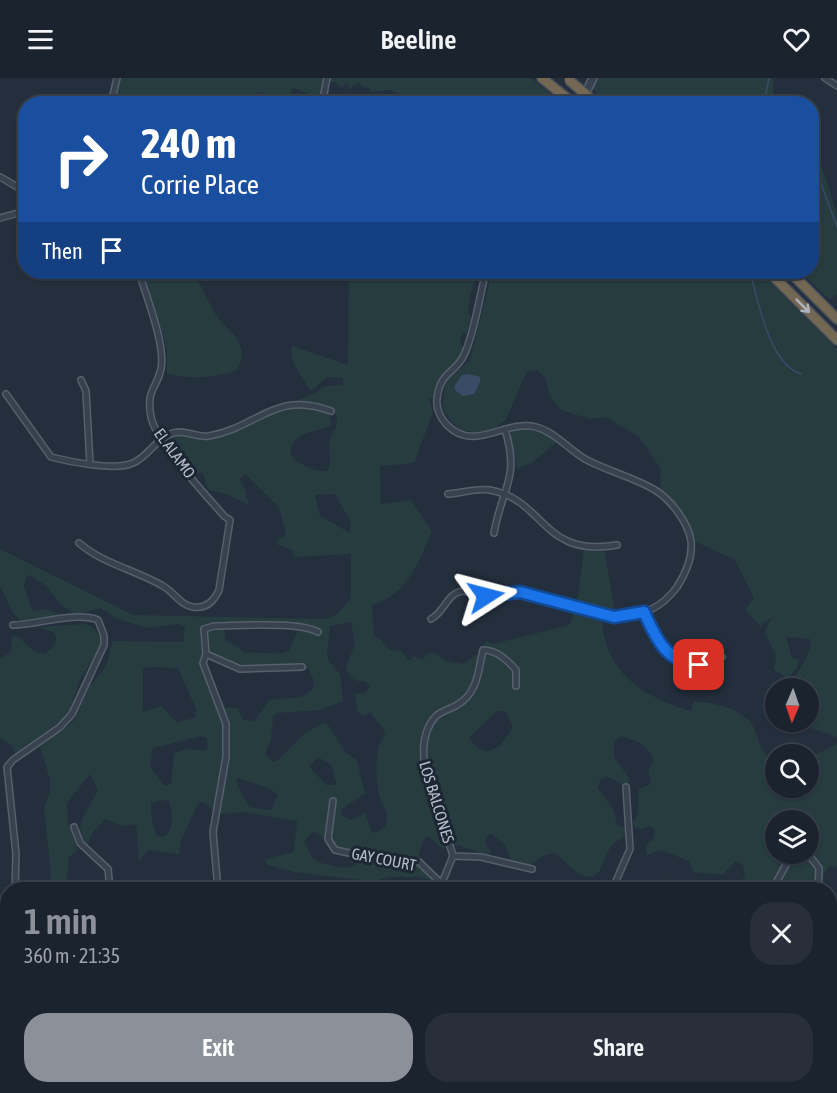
<!DOCTYPE html>
<meta charset="utf-8">
<style>
body{margin:0;font-family:"Asap Condensed",sans-serif;background:#282f3a;color:#f1f3f6;height:100vh;display:flex;flex-direction:column;font-size:22px;white-space:nowrap}
*{box-sizing:border-box;margin:0}
p{font-size:20px;color:#a0a4aa}
.icon{flex:none;width:33px;height:33px;fill:none;stroke:currentColor;stroke-width:2;stroke-linecap:round;stroke-linejoin:round}
.map{position:relative;flex:1;overflow:hidden}
.sheet{position:absolute;left:0px;top:804px;width:837px;height:212px;display:flex;flex-direction:column;background:#1b232e;border-radius:24px 24px 0 0;box-shadow:0 2px 4px #0004,0 0 0 2px #39404a}
.sheet>*{flex:none}
.banner{position:absolute;left:18px;top:18px;width:801px;height:183px;border-radius:24px;box-shadow:0 2px 4px #0004,0 0 0 2px #39404a;background:#1a4fa0;color:#fff;overflow:hidden}
.needle{width:39px;rotate:182deg}
.tools{position:absolute;left:765px;top:600px;display:grid;gap:12px}
.tools a{display:grid;place-items:center;width:54px;height:54px;border-radius:50%;background:#1b232e;box-shadow:0 2px 4px #0004,0 0 0 2px #39404a;font-size:30px}
.pin{position:absolute;display:grid;place-items:center;width:51px;height:51px;color:#fff;margin:-26px;border-radius:12px;box-shadow:0 3px 9px #0006}
.me{position:absolute;width:66px;margin:-33px;rotate:81deg;stroke-linejoin:round;filter:drop-shadow(0 0 4px #0008)}
.turn{display:flex;align-items:center;gap:21px;height:126px;padding:0 24px;font-size:27px}
.turn .icon{width:78px;height:78px;stroke-width:2.5}
.turn b{display:block;font-size:42px;line-height:51px}
.then{display:flex;align-items:center;height:57px;padding:0 24px;background:#0003;gap:12px;font-size:22px}
.round{display:grid;place-items:center;flex:none;width:63px;height:63px;border-radius:24px;background:#282f3a}
.overview{display:flex;align-items:center;justify-content:space-between;height:102px;padding:0 24px}
h1{font-size:36px;font-weight:600;line-height:45px;color:#8c9099}
.button{display:flex;gap:12px;margin-top:auto;padding:12px 24px}
.button a{flex:1;height:69px;border-radius:24px;background:#8c9099;color:#fff;font-size:24px;font-weight:600;line-height:69px;text-align:center}
.button a+a{background:#282f3a;color:#f1f3f6}
header{display:flex;justify-content:space-between;align-items:center;height:78px;padding:0 24px;background:#1b232e;font-size:27px;font-weight:600}
.map>svg:first-child{display:block}
</style>
<header><svg class="icon" aria-label="menu" viewBox="0 0 24 24"><path d="M4 6h16M4 12h16M4 18h16"/></svg>Beeline<svg class="icon" aria-label="heart" viewBox="0 0 24 24"><path d="M12 20l-8-8c-3-5 5-10 8-4 3-6 11-1 8 4z"/></svg></header>
<div class="map">
<svg width="837" height="1015" viewBox="0 0 837 1015">
<rect width="100%" height="100%" fill="#242f3e"/>
<g fill="#263c3f" fill-rule="evenodd">
<polygon points="121,0 323,0 321,21 292,9 288,25 277,25 272,17 257,14 248,25 116,26"/>
<polygon points="329,0 531,0 562,25 422,25 389,12 371,14 370,9 365,10 359,5 353,8 351,12 347,4 341,10 336,4 330,4"/>
<polygon points="597,0 773,0 774,25 611,25 591,11"/>
<polygon points="812,69 818,76 837,136 837,216 830,222 801,194 812,194"/>
<path d="M144 194H200L196 200C203 211 208 223 214 234 227 255 254 264 236 293 213 300 190 301 167 296V271Z"/>
<path d="M349 194H478L470 217 468 236 471 238 467 255H462L460 266 464 271 461 280 439 299 433 320 429 321 433 334 414 385 380 388 381 426 411 422 432 453C420 483 406 518 372 527L374 559H378L391 573 400 572 410 583 413 578 422 581 432 574 447 583 463 586 478 576 486 563 493 566 569 547 575 533 602 540C604 595 644 619 691 633L694 623C714 625 746 630 755 652 760 665 760 671 770 681V700L775 699 776 710H808L809 680 837 666V789L829 788 824 797 823 811H712L738 807 745 798 743 787 736 783 722 797 693 794 689 783 661 772 647 777 646 768 653 761 655 751 649 748 642 751 636 750 633 746 638 735 639 711 651 706 648 691 653 684V678L641 665 621 658 614 664V679L630 701 628 705 622 706 607 698 600 702 598 710 614 733 617 747 626 750C626 762 616 761 610 770 605 777 604 785 600 792 587 813 565 780 553 775 534 777 539 792 512 784L504 766 490 755 485 764 491 775 486 777 459 767 442 771 429 758 425 760C414 782 420 784 431 802L418 799H389L367 806 359 802 295 794 267 787 265 781 294 774 297 743 245 734 221 736 212 732 207 726 199 724 181 762 179 776 148 772 139 784 136 746 122 748 105 741 92 755 87 768C70 750 89 731 98 712L90 696 67 725 68 745 77 772 69 779 66 811H48L51 798 44 730 50 713V701L39 666 65 651 75 641 90 608 106 588 113 563 183 564 185 548 178 546 148 550 115 540 101 530 76 537 59 525 46 508 30 497 27 498 24 508 32 533 46 531 59 536 22 544 13 535 0 508V471L133 537 326 541 337 536 351 520V476L293 479 292 472 276 466 278 461 286 457 279 429 245 396 239 401C246 409 246 418 249 427L229 417 208 412 203 395H195L168 360 179 356 196 359 231 353 287 327 328 334 332 345 328 349C313 354 289 356 291 377 298 387 316 394 328 393 332 383 329 374 329 364 330 357 336 353 337 346 339 324 311 325 296 323L316 315 325 308 343 307V300L327 299 311 313C302 299 289 285 292 268L348 287ZM335 416 351 444 350 455 320 438 315 417ZM351 544 355 566 346 589C349 599 353 604 364 603L371 609 364 615 355 616 357 633 365 638 370 634 386 655C373 671 375 700 380 720 382 728 388 733 387 742 386 749 381 753 374 755L371 753 365 735 350 742 341 737V732L365 715 357 682 346 675 328 647 323 645 305 655 277 683 272 684 265 675 271 663 273 639 276 635 320 632 343 623 340 596 329 583 327 577 330 548ZM208 546H307L318 550 315 554 300 551C294 557 293 566 289 572 284 579 255 573 245 575L225 561 224 551H211ZM208 581H212L240 595 309 591 314 604 313 611 302 619 269 622 254 643 243 642 238 630 225 629 206 585ZM148 589 178 590 196 631 195 640 176 644 161 628 143 634V591ZM497 633H505L513 648C503 668 487 686 469 660ZM201 658 206 660 208 670 205 673 188 671 174 675 171 706 164 708 150 688 153 670ZM318 679 331 687 337 707H326L309 688ZM238 700 268 710 278 716 271 732 249 729 236 704ZM165 722 169 723C172 735 175 747 166 758L161 759 157 757 152 745 151 725ZM776 742H808V776H776ZM313 754C327 757 329 777 355 780L357 786C347 791 345 790 334 788 312 783 314 784 304 763Z"/>
<path d="M492 194H760L837 271V659L805 648 804 644H808V610H793L790 603C799 595 813 572 810 561L786 559 792 580 799 582 797 590 787 601 774 591 776 578 765 555 771 540 760 548 745 532 754 520 735 482 694 463 691 453 660 413 661 391 639 359 606 339 590 341 561 332 549 317 546 301 537 292 527 293 506 341 494 352 477 356 460 351 452 345 442 329 446 303 470 282Z"/>
<polygon points="515,350 540,353 556,364 531,386 517,390 510,357"/>
<polygon points="584,471 604,471 615,533 577,526"/>
<path d="M85 546C96 549 102 559 101 570L80 601 68 637 15 676 13 668 0 660V580L10 575 13 557C27 562 28 574 45 576L53 569 57 560 53 554 36 549Z"/>
<polygon points="669,801 679,811 655,811 659,803"/>
<polygon points="837,814 837,921 830,918 830,867 834,865 830,860 830,821 837,818"/>
<polygon points="2,921 7,925 7,979 4,967 0,965"/>
<polygon points="12,1008 127,1008 129,1015 10,1015"/>
<rect x="137" y="1008" width="25" height="7"/>
<polygon points="734,1010 737,1015 623,1015 621,1011"/>
</g>
<polygon fill="#394c67" points="469,296 480,299 480,304 474,316 463,318 455,312 455,307 462,297"/>
<g fill="none" stroke-linecap="round" stroke-linejoin="round">
<g stroke="#394c67" stroke-width="1.5">
<polyline points="764,26 769,0"/>
<polyline points="812,95 819,100 837,149"/>
<path d="M750 194C758 222 769 286 801 296"/>
<polyline points="0,877 8,881"/>
<polyline points="8,892 8,899"/>
</g>
<g stroke="#565f6c" stroke-width="8">
<g id="minor">
<polyline points="825,0 837,8"/>
<polyline points="111,26 117,0"/>
<polyline points="322,26 327,0"/>
<polyline points="0,99 26,114"/>
<polyline points="0,140 26,133"/>
<polyline points="81,302 86,313 90,386"/>
<path d="M6 316 51 379C70 384 115 393 133 385 148 379 156 360 173 355 186 351 196 360 209 358 259 349 275 312 331 333"/>
<path d="M448 416C461 415 477 410 490 412 546 422 541 480 617 467"/>
<path d="M494 455C502 409 520 402 505 351"/>
<path d="M79 465C103 486 136 492 163 508 174 514 180 527 193 529 206 531 214 523 219 512L230 442 224 438C206 417 156 364 151 339 146 311 156 313 161 291 166 267 146 218 139 194"/>
<path d="M644 534C655 558 665 584 695 587 707 588 714 587 722 579"/>
<path d="M431 541C445 534 447 514 464 513 472 513 479 518 486 518 499 520 510 512 522 515 573 525 636 565 677 509 686 495 693 480 691 463 688 444 671 422 655 412 633 399 607 393 585 381 568 371 555 354 536 349 504 341 474 376 446 346 440 339 436 330 437 321 440 293 455 296 464 277 475 254 479 219 486 194"/>
<path d="M13 547C36 547 76 533 98 542L104 558V567L72 636 60 649 13 682 7 689 16 776 15 812"/>
<polyline points="206,576 240,591 302,589"/>
<polyline points="333,723 328,761 335,772 368,779 419,784 448,812"/>
<polyline points="74,749 80,765 108,791 110,812"/>
<polyline points="808,776 819,790 818,812"/>
<path d="M453 778C443 740 404 672 436 638 442 633 450 631 457 627 478 615 478 593 483 572 497 572 507 582 516 592V608"/>
<polyline points="453,778 481,779 532,791"/>
<path d="M218 812 213 754 226 679V646L203 585 206 576 204 551 214 548C238 548 300 543 318 554"/>
<polyline points="439,812 453,778"/>
<polyline points="612,812 630,771 626,709"/>
<polyline points="772,812 792,776"/>
<polyline points="0,850 8,829"/>
<polyline points="3,864 8,846"/>
<polyline points="0,916 8,920"/>
<polyline points="0,997 8,990"/>
<polyline points="780,1008 782,1015"/>
<polyline points="92,1015 93,1008"/>
<polyline points="330,1015 331,1008"/>
</g>
</g>
<g stroke="#565f6c" stroke-width="10">
<g id="tertiary">
<polyline points="580,26 593,0"/>
<polyline points="0,863 8,866"/>
<polyline points="830,1001 837,1001"/>
<polyline points="551,1008 552,1015"/>
</g>
</g>
<g stroke="#434c59" stroke-width="12">
<g id="motorway">
<polyline points="542,0 574,26"/>
<polyline points="769,194 837,262"/>
<polyline points="790,194 837,241"/>
</g>
</g>
<use href="#minor" stroke="#38414e" stroke-width="5"/>
<use href="#tertiary" stroke="#38414e" stroke-width="7"/>
<use href="#motorway" stroke="#746855" stroke-width="9"/>
<g stroke="#434c59" stroke-width="12" stroke-linecap="butt">
<polyline id="motorway-bridge" points="569,2 597,26"/>
</g>
<use href="#motorway-bridge" stroke="#746855" stroke-width="9"/>
</g>
<defs><path id="oneway-shaft" d="M-6 0H5M1.5-3L5.5 0L1.5 3" fill="none" stroke-width="1.6" stroke-linecap="round" stroke-linejoin="round" transform="scale(1.5)"/></defs>
<use stroke="#aeb4bd" href="#oneway-shaft" transform="translate(803 228) rotate(45)"/>
<g fill="none" stroke-linecap="round" stroke-linejoin="round">
<g stroke="#114b97" stroke-width="15">
<path id="route" d="M486 518 520 514 614 539 644 534C656 561 667 585 699 587"/>
</g>
<use href="#route" stroke="#1a73e8" stroke-width="10"/>
</g>
<g text-anchor="middle" dominant-baseline="central" stroke-width="6" stroke-linejoin="round" paint-order="stroke">
<g font-size="16" fill="#b4bcc9" stroke="#1d2633">
<text transform="translate(175 375) rotate(54)">EL ALAMO</text>
<text transform="translate(437 724) rotate(73)">LOS BALCONES</text>
<text transform="translate(384 781) rotate(11)">GAY COURT</text>
</g>
</g>
</svg>
<div class="tools">
<a><svg class="needle" viewBox="-14 -14 28 28"><path d="M0-13l5 13h-10z" fill="#e53935"/><path d="M0 13l5-13h-10z" fill="#a0a4aa"/></svg></a>
<a><svg class="icon" aria-label="search" viewBox="0 0 24 24"><circle cx="10" cy="10" r="6"/><path d="M15 15l6 6"/></svg></a>
<a><svg class="icon" aria-label="layers" viewBox="0 0 24 24"><path d="M12 4l9 5-9 5-9-5zM3 14l9 5 9-5"/></svg></a>
</div>
<div class="pin" style="left:699px;top:587px;background:#d93025"><svg class="icon" aria-label="arrive" viewBox="0 0 24 24"><path d="M6 21V4h12l-3 4 3 4H6"/></svg></div>
<svg class="me" style="left:486px;top:518px" viewBox="-20 -20 40 40"><path d="M0-17L14 15 0 8-14 15z" fill="#1a73e8" stroke="#fff" stroke-width="4"/></svg>
<div class="banner">
<div class="turn"><svg class="icon" aria-label="right" viewBox="0 0 24 24"><path d="M7 20v-9h11M14 6l5 5-5 5"/></svg><div><b>240 m</b>Corrie Place</div></div>
<div class="then">Then<svg class="icon" aria-label="arrive" viewBox="0 0 24 24"><path d="M6 21V4h12l-3 4 3 4H6"/></svg></div>
</div>
<section class="sheet">
<div class="overview"><div><h1>1 min</h1><p>360 m · 21:35</p></div><a class="round"><svg class="icon" aria-label="close" viewBox="0 0 24 24"><path d="M6 6l12 12M18 6L6 18"/></svg></a></div>
<div class="button"><a>Exit</a><a>Share</a></div>
</section>
</div>
